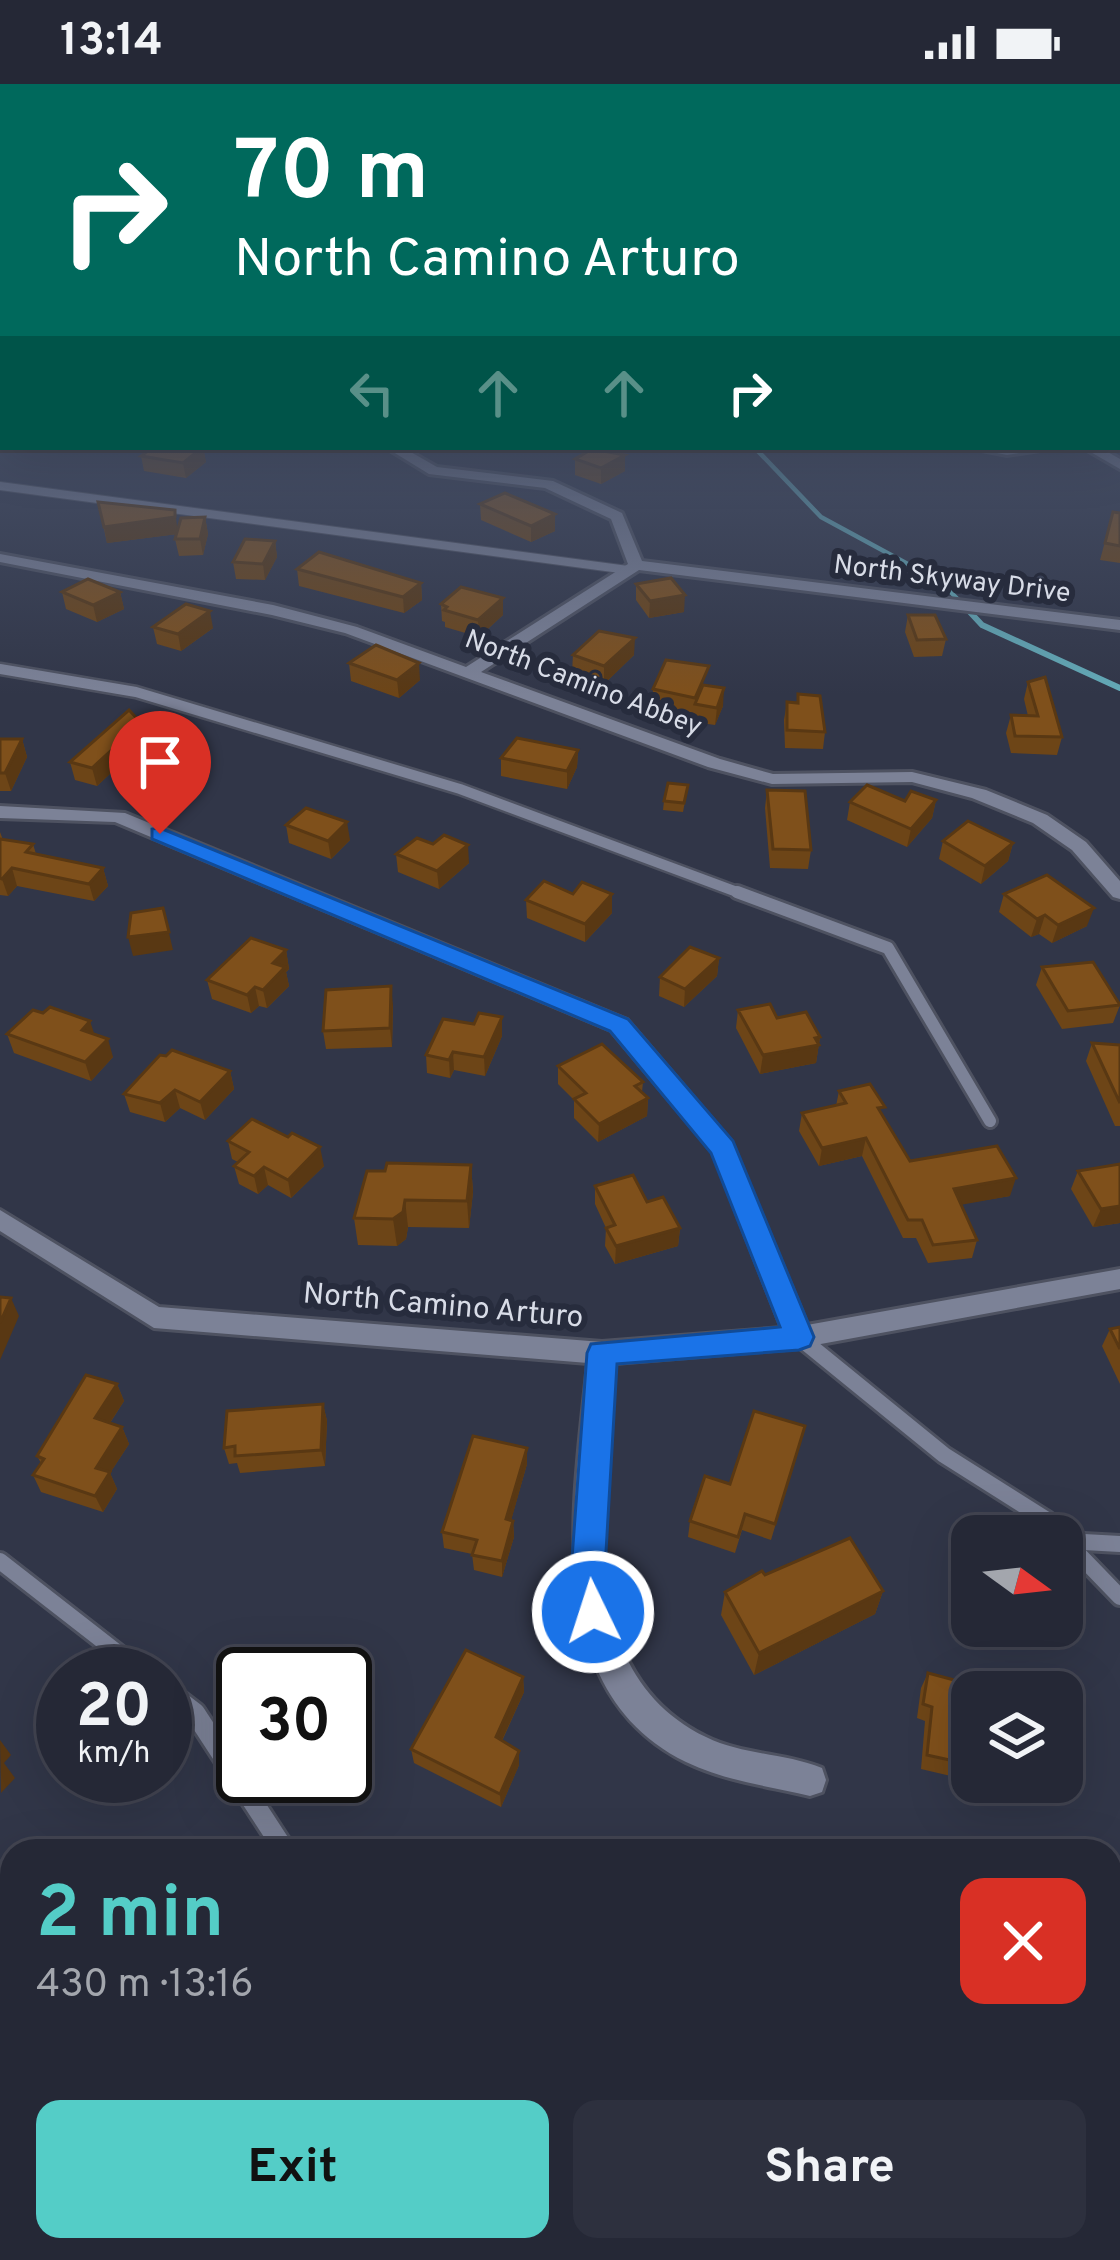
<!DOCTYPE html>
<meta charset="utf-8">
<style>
body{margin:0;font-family:Overpass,sans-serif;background:#2d303e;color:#f1f3f6;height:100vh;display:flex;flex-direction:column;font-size:45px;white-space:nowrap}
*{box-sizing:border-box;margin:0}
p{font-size:39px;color:#a3a6ad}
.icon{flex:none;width:66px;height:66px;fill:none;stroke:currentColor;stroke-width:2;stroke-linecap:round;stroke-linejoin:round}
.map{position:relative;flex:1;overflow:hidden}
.sheet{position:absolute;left:0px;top:1755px;width:1122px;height:423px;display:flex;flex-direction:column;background:#252836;border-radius:36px 36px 0 0;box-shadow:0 12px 48px #0002,0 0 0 3px #424451}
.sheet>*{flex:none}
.hud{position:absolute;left:0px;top:0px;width:1122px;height:366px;box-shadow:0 12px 48px #0002,0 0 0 3px #424451;background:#00695c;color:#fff;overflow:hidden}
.needle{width:78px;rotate:105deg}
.tools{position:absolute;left:951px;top:1431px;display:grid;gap:24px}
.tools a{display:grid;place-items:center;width:132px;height:132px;border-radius:24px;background:#252836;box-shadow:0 12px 48px #0002,0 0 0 3px #424451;font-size:60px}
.speed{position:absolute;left:36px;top:1563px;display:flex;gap:24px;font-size:60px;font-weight:700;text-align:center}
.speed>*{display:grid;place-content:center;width:156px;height:156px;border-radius:50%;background:#252836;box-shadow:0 12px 48px #0002,0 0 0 3px #424451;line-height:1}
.speed small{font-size:30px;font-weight:400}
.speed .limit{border:6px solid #111;border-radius:18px;background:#fff;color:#111}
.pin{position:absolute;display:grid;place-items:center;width:102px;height:102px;color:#fff;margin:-123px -51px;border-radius:50% 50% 50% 0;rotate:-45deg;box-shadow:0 0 12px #0007}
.pin .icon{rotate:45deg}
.me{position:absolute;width:132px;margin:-66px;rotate:356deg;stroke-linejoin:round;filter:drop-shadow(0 0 9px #0008)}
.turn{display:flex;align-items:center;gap:42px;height:252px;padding:0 36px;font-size:54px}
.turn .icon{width:156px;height:156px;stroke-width:2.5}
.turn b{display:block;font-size:84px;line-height:102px}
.lanes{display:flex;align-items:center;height:114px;padding:0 36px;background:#0003;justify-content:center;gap:60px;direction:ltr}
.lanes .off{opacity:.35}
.round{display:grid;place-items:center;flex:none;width:126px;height:126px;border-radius:24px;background:#2d303e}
.overview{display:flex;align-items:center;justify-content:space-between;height:204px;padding:0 36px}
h1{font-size:72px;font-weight:700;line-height:90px;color:#54cdc7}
.primary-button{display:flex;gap:24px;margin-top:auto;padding:24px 36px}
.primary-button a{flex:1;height:138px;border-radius:24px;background:#54cdc7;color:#111;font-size:48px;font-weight:700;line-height:138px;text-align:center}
.primary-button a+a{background:#2d303e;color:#f1f3f6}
.status{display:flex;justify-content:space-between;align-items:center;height:84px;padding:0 60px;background:#252836;direction:ltr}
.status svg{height:33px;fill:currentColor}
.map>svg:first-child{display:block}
</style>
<div class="status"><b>13:14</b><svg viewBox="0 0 49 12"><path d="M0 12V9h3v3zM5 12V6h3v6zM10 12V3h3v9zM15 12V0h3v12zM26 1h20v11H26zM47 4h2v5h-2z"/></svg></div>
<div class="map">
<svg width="1120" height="2176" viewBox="0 0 1120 2176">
<rect width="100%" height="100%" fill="#313648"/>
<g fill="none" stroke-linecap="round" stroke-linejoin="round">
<polyline stroke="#63aab7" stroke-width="4.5" points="754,363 821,433 941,498 972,530"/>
<polyline stroke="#63aab7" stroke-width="6" points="969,527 982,541 1120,604"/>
<g stroke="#4e5261" stroke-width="10">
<polyline id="lane-far4" points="0,402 628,486"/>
</g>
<g stroke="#4e5261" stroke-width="15">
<polyline id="lane-far3" points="0,585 136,608 460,705 745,811"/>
</g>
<g stroke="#4e5261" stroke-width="18">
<polyline id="lane-far2" points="737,808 888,864 990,1037"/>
</g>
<g stroke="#4e5261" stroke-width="22">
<g id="lane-far1">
<polyline points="799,1253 944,1371 1047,1436 1061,1452"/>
<polyline points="1062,1453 1120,1513"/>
<polyline points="1066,1457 1120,1460"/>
<polyline points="0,1477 145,1590"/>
<polyline points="165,1606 173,1612"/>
</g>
</g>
<g stroke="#4e5261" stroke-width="26">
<g id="lane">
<polyline points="169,1609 195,1629 285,1767"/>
<polyline points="545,2166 551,2176"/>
</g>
</g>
<g stroke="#4e5261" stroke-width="6">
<g id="street">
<polygon points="385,363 402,363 437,383 553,397 622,429 642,477 1120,536 1120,546 639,486 481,588 720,675 773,690 912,688 986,706 1047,731 1086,758 1120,797 1120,815 1113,813 1072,766 1033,739 972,714 912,698 772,700 708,683 345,549 272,531 0,478 0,470 273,521 357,543 466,583 628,480 611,435 545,404 429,390"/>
<polygon points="967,363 1059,363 1007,371"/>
<polygon points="1082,363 1099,363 1120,375 1120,385"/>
<path d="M0 722 125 729 627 936 731 1058 807 1241 1120 1185V1205L799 1264 615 1279C605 1405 567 1585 706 1653 742 1671 785 1669 822 1684L826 1696 822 1708 810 1712C769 1702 725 1697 686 1678 538 1605 575 1413 588 1279L154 1244 0 1147V1126L159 1223 602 1258 782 1244 713 1068 611 946 115 738 0 734Z"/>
</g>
</g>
<g stroke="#4e5261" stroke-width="6">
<polygon id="secondary" points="3,330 3,339 0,340 0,331"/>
</g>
<use href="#lane-far4" stroke="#7c8297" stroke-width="8"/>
<use href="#lane-far3" stroke="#7c8297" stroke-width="10"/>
<use href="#lane-far2" stroke="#7c8297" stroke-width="12"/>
<use href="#lane-far1" stroke="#7c8297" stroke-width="16"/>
<use href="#lane" stroke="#7c8297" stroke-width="20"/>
<use href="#street" fill="#7c8297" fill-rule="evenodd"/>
<use href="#secondary" fill="#998a7c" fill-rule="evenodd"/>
</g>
<g fill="#6d4517">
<polygon points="203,363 206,378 186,394 144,387 141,372"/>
<polygon points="625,371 625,387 601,400 575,391 575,375"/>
<polygon points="98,418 178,446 205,433 208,450 203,471 179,472 175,455 177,450 107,459"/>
<polygon points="480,420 555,430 555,447 531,458 481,436"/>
<polygon points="1113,428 1120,429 1120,479 1100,476"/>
<polygon points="275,457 277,473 265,496 236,495 233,478"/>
<polygon points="297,485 421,499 422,516 404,529 299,502"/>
<polygon points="636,500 684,528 649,534 636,516"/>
<polygon points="62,508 120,508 124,525 97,538 66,525"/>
<polygon points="503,514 503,531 479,553 445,543 445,538 442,537 441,520"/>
<polygon points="908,531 946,555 942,572 914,573 905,548"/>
<polygon points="153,543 213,544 181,567 157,560"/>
<polygon points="573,571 634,571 604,600 572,588"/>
<polygon points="349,579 420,596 399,614 351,597"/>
<polygon points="1028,598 1062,653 1057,671 1011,669 1006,649 1011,631 1028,632 1024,615"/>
<polygon points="707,602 723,622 715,641 694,638 694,632 652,622 653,605"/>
<polygon points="798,610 825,648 823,665 785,664 784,636 787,618 797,619"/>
<polygon points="0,655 22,655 27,673 11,707 0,707"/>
<polygon points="145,657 97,702 75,696 70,678"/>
<polygon points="578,666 577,683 567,705 501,692 501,674"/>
<polygon points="688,701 683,728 663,726 664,717"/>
<polygon points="767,706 811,766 808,785 770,784 765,724"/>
<polygon points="936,716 932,734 907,763 847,736 850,718"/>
<polygon points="286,741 350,756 331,775 289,759"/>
<polygon points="0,748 3,756 33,760 36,770 103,784 108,802 94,817 17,802 8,812 0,811"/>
<polygon points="943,757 1013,759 1008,777 981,800 939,775"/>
<polygon points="396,770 469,779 439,805 398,788"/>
<polygon points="573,810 612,810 612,829 585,858 527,834 526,816"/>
<polygon points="1004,810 1087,842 1052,859 1039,850 1031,853 999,828"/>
<polygon points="286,866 289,885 286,888 289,902 267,924 259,922 251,929 212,915 207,896"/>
<polygon points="719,874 717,892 684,923 659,912 660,893"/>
<polygon points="1042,883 1120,921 1113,939 1062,945 1036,901"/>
<polygon points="393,921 392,963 326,965 323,947"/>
<polygon points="738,926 777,934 820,953 816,979 760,990 736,944"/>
<polygon points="502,933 502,952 485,992 454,986 450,994 427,989 426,971 474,940"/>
<polygon points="7,950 95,950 113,973 91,997 14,969"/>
<polygon points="1092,959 1120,961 1120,1042 1115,1042 1086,977"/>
<polygon points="558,982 643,998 642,1008 648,1014 647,1032 598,1058 574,1034 574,1016 558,1000"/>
<polygon points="230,987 234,1005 205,1036 180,1024 165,1038 130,1028 124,1010"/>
<polygon points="839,1007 882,1032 910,1077 1010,1112 961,1120 977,1156 972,1174 928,1179 916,1154 903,1154 862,1072 819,1082 799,1047 802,1029 836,1022"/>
<polygon points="228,1057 324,1082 291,1114 268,1101 258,1110 239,1100 234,1082 238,1078 232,1075"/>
<polygon points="1120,1080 1120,1139 1093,1143 1071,1105 1078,1087"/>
<polygon points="471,1081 473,1108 469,1144 408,1143 406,1155 397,1162 358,1161 354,1134 385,1087"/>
<polygon points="595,1102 647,1118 680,1144 678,1162 615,1180 605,1162 606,1144 595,1120"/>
<polygon points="1120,1243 1120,1300 1102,1262 1110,1245"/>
<polygon points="117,1300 124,1317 110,1339 122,1343 129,1360 110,1389 117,1405 103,1428 41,1408 33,1391 41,1379 37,1372"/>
<polygon points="323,1320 327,1337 325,1382 240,1389 237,1379 229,1380 224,1364"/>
<polygon points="805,1342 771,1456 742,1446 735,1469 688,1453 690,1437 730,1400"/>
<polygon points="527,1380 511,1436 513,1437 514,1453 502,1493 474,1486 472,1470 444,1464 442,1448"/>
<polygon points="765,1491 883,1507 875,1530 754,1591 721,1531 725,1508"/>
<polygon points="928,1589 972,1608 972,1697 921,1685 925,1637 917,1634 921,1604"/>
<polygon points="523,1593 524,1608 502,1657 519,1667 519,1681 501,1723 414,1679 411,1665"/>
<polygon points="979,1698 1057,1698 1048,1713"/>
</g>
<g fill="#593813">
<polygon points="203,363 206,378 186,394 183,379"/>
<polygon points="625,371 625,387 601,400 601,384"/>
<polygon points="175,426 178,450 107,459 104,443"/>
<polygon points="555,430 555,447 531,458 531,442"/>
<polygon points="205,433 208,450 203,471 200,455"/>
<polygon points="275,457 277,473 265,496 263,480"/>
<polygon points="421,499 422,516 404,529 403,513"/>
<polygon points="120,508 124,525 97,538 93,521"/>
<polygon points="685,511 684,528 649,534 650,517"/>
<polygon points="503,514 503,531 479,553 478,536"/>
<polygon points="210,527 213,544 181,567 178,550"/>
<polygon points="635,554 634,571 604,600 604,582"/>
<polygon points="419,579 420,596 399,614 397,596"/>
<polygon points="724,604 723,622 715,641 717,624"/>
<polygon points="141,639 145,657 97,702 92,684"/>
<polygon points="22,655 27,673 11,707 5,689"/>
<polygon points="578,666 577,683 567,705 567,687"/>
<polygon points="936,716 932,734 907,763 911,745"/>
<polygon points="347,738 350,756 331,775 328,757"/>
<polygon points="1013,759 1008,777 981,800 985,782"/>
<polygon points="468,761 469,779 439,805 437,787"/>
<polygon points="12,784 17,802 8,812 2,795"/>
<polygon points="103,784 108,802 94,817 89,800"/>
<polygon points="612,810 612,829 585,858 585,840"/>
<polygon points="163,824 173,866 133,872 128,853"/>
<polygon points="1094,824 1087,842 1052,859 1058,841"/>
<polygon points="1045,831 1039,850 1031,853 1037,835"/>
<polygon points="286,866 289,885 286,888 289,902 267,924 263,906 273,879"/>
<polygon points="719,874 717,892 684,923 685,905"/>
<polygon points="391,902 393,921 392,963 390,944"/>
<polygon points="255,903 259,922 251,929 247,911"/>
<polygon points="502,933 502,952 485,992 484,973"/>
<polygon points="90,937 96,955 82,946"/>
<polygon points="820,953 816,979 760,990 763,971"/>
<polygon points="108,955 113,973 91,997 85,978"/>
<polygon points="453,968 454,986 450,994 449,976"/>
<polygon points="230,987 234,1005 205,1036 200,1018"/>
<polygon points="175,1006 180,1024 165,1038 160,1019"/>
<polygon points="648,1014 647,1032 598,1058 599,1040"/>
<polygon points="866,1054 862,1072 819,1082 822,1064"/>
<polygon points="320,1063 324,1082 291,1114 288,1096"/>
<polygon points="471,1081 473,1108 469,1144 467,1117"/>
<polygon points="264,1083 268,1101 258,1110 254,1092"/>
<polygon points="1016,1094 1010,1112 949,1123 954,1105"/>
<polygon points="405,1116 408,1143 406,1155 397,1162 393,1135"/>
<polygon points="1120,1122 1120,1139 1093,1143 1101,1125"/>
<polygon points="680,1144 678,1162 615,1180 616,1162"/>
<polygon points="11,1214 19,1232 0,1276 0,1239"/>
<polygon points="117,1300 124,1317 102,1351 95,1334"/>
<polygon points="323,1320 327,1337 325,1382 321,1366"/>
<polygon points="122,1343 129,1360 110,1389 117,1405 103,1428 95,1412 96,1384"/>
<polygon points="527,1364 527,1380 507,1451 506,1435"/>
<polygon points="513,1437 514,1453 502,1493 502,1477"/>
<polygon points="883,1507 875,1530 754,1591 759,1569"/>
<polygon points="523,1593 524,1608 497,1667 496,1653"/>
<polygon points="0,1656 11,1671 4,1679 15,1694 1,1709"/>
<polygon points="519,1667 519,1681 501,1723 500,1710"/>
<polygon points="210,2166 223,2166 212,2176 200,2176"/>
<polygon points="290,2166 300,2166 290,2176 280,2176"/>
</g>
<g fill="#7f501b" stroke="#593813" stroke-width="3">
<polygon points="153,363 203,363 183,379 141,372"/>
<polygon points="592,365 625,371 601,384 575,375"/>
<polygon points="505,409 555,430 531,442 480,420"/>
<polygon points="98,418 175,426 175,433 104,443"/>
<polygon points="1113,428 1120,429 1120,462 1105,459"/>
<polygon points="205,433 200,455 175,455 181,434"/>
<polygon points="245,455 275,457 263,480 233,478"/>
<polygon points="319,468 421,499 403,513 297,485"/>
<polygon points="671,494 685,511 650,517 636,500"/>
<polygon points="88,495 120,508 93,521 62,508"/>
<polygon points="461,503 503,514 478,536 444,526 447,523 441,520"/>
<polygon points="186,520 210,527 178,550 153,543"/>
<polygon points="908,531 935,531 946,555 917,556"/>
<polygon points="599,547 635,554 604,582 573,571"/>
<polygon points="376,561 419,579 397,596 349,579"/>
<polygon points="666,576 709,582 695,614 653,605"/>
<polygon points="1045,593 1062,653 1015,652 1011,631 1038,632 1028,598"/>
<polygon points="703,601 724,604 717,624 695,620"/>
<polygon points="798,610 820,612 825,648 787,646 787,618 798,619"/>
<polygon points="129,626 141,639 92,684 70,678"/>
<polygon points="517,654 578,666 567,687 501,674"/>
<polygon points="0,655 22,655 5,689 0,689"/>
<polygon points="668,699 688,701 684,719 664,717"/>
<polygon points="867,701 905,717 911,707 936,716 911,745 850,718"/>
<polygon points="767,706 805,707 811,766 773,765"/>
<polygon points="306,724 347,738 328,757 286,741"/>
<polygon points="968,737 1013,759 985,782 943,757"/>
<polygon points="444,751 468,761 437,787 396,770 417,754 433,760"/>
<polygon points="0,755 33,760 26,768 103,784 89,800 12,784 2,795 0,794"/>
<polygon points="1047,791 1094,824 1058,841 1045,831 1037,835 1004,810"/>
<polygon points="544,797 573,810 582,798 612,810 585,840 526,816"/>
<polygon points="163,824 169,848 128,853 131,829"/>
<polygon points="251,854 286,866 273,879 285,883 263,906 255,903 247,911 207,896"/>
<polygon points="690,863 719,874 685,905 660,893"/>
<polygon points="1093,878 1120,921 1068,927 1042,883"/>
<polygon points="391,902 390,944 323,947 326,906"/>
<polygon points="770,920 777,934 806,928 820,953 815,954 819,961 763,971 738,926"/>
<polygon points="50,923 90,937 82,946 108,955 85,978 7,950 33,926 43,929"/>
<polygon points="479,929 502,933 484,973 453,968 449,976 426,971 443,935 474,940"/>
<polygon points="1092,959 1120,961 1120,1019"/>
<polygon points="602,960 643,998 635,1002 648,1014 599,1040 574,1015 586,1009 558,982"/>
<polygon points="172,966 230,987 200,1018 175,1006 160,1019 124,1010 160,971 166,972"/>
<polygon points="870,1000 885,1023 878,1024 910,1077 997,1062 1016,1094 954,1105 977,1156 933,1161 922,1136 908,1136 866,1054 822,1064 802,1029 846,1019 839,1007"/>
<polygon points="252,1035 288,1053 292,1049 320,1063 288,1096 264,1083 254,1092 234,1082 249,1068 228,1057"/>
<polygon points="387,1079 471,1081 467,1117 405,1116 403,1128 393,1135 354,1134 367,1087 385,1087"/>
<polygon points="1120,1080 1120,1122 1101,1125 1078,1087"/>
<polygon points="633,1091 647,1118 663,1113 680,1144 616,1162 606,1144 615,1141 595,1102"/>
<polygon points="0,1213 11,1214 0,1239"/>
<polygon points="1120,1243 1120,1265 1110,1245"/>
<polygon points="86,1291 117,1300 95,1334 122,1343 96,1384 110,1388 95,1412 33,1391 44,1375 37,1372"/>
<polygon points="323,1320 321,1366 235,1372 235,1362 224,1364 227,1327"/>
<polygon points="754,1327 805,1342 775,1440 745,1430 738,1453 690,1437 705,1392 730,1400"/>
<polygon points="473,1352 527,1364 506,1435 513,1437 502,1477 472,1471 477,1456 442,1448"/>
<polygon points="850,1454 883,1507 759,1569 725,1508 762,1487 765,1491"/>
<polygon points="466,1566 523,1593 496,1653 519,1667 500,1710 411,1665"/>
<polygon points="928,1589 999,1608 972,1608 972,1681 927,1671 932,1623 923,1620"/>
<polygon points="71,1755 86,1767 61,1767"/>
<polygon points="120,1757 133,1767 112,1767"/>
<polygon points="1110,1835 1119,1841 1110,1866"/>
<polygon points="183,2166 210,2166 200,2176 189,2176"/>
<polygon points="238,2166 290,2166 280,2176 242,2176"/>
</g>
<linearGradient id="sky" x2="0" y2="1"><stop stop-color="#1b1e28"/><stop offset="0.5" stop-color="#48526a"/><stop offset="1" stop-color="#48526a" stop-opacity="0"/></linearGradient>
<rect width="1120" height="611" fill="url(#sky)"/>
<polygon fill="#1a73e8" stroke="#114b97" stroke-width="3" points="160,744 628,935 733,1057 814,1253 810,1262 799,1266 617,1280 604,1502 610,1528 605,1539 593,1544 581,1539 570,1502 587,1269 591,1260 780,1243 711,1069 610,947 152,755 152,745"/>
<g text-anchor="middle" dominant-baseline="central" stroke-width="12" stroke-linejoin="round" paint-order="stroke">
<g font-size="27" fill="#d8dce7" stroke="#272c3d">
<text transform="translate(952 496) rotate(7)">North Skyway Drive</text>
<text transform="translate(583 600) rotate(21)">North Camino Abbey</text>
</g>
<g font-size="30" fill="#d8dce7" stroke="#272c3d">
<text transform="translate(443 1223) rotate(5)">North Camino Arturo</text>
</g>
</g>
</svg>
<div class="tools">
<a><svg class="needle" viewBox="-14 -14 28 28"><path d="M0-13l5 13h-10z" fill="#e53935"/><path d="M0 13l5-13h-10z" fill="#a3a6ad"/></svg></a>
<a><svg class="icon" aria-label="layers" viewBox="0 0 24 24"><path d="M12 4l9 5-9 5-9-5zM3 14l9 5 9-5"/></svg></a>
</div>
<div class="speed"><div>20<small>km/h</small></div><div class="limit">30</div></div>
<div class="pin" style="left:160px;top:750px;background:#d93025"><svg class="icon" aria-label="arrive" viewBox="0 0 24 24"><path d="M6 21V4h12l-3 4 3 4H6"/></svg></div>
<svg class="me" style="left:593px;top:1528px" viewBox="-20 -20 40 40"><circle r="17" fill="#1a73e8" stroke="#fff" stroke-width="3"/><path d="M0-11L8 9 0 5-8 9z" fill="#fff"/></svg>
<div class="hud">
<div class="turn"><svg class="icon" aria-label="right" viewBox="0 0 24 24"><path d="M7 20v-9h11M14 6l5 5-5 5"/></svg><div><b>70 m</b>North Camino Arturo</div></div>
<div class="lanes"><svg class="icon off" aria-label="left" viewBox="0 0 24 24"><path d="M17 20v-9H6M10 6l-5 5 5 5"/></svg><svg class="icon off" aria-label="ahead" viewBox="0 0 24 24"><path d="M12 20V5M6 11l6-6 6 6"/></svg><svg class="icon off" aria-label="ahead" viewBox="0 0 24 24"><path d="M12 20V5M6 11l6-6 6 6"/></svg><svg class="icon" aria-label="right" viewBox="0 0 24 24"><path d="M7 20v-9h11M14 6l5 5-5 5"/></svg></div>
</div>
<section class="sheet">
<div class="overview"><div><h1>2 min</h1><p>430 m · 13:16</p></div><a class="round" style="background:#d93025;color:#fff"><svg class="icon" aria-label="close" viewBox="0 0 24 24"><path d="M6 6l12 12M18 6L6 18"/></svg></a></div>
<div class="primary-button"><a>Exit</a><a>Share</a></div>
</section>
</div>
